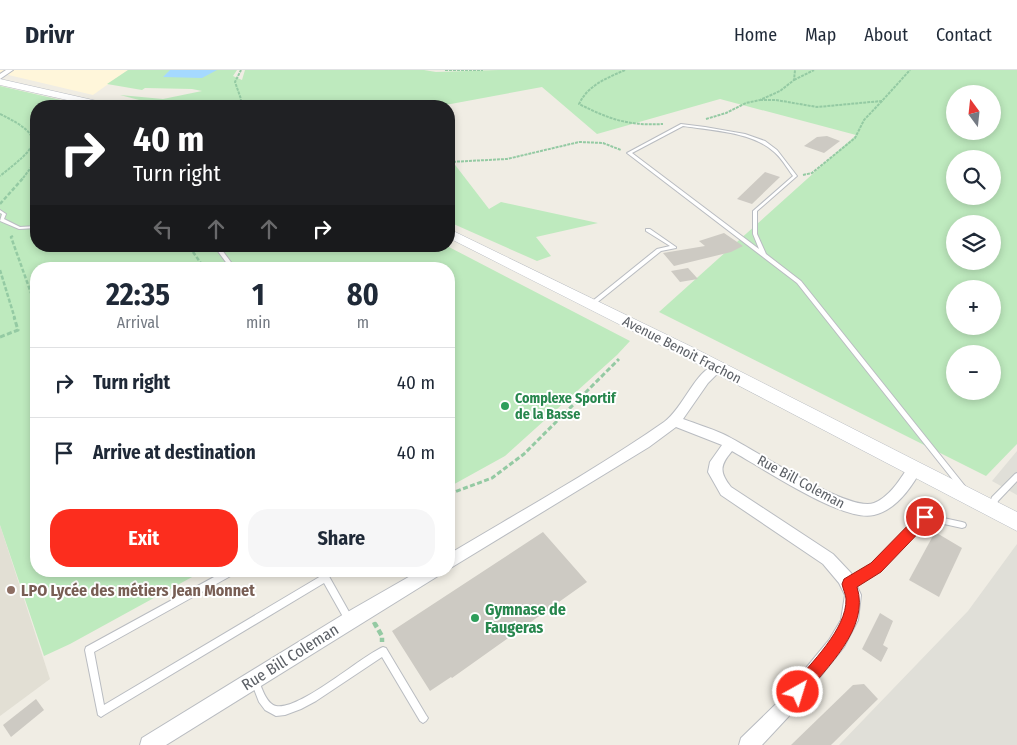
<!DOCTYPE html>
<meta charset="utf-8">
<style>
body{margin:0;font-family:"Fira Sans Condensed",sans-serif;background:#f6f6f7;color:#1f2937;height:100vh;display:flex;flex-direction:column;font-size:19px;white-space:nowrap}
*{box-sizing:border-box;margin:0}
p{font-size:16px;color:#747a83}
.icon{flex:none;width:28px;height:28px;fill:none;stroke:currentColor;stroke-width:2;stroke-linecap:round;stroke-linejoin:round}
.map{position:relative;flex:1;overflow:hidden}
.panel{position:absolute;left:30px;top:192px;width:425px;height:315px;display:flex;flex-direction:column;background:#fff;border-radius:20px;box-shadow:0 2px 8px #0003}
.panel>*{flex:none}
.top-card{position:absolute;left:30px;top:30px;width:425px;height:152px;border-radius:20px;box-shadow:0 2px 8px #0003;background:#202124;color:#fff;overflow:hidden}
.needle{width:32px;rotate:345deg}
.buttons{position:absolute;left:946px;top:15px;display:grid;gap:10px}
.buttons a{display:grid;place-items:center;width:55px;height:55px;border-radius:50%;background:#fff;box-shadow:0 2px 8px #0003;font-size:25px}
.pin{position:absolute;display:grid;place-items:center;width:42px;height:42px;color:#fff;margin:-21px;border:2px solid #fff;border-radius:50%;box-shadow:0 1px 5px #0007}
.me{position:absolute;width:55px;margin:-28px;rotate:39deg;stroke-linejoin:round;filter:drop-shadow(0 0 4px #0008)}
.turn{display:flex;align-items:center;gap:18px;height:105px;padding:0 20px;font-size:22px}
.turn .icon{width:65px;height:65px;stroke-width:2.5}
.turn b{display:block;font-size:35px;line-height:42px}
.lanes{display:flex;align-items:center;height:48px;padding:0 20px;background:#0003;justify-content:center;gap:25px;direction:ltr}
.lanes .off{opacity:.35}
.eta{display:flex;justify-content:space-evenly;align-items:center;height:85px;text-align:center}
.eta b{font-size:30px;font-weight:700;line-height:35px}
.button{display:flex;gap:10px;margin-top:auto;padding:10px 20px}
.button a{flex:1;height:58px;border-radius:20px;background:#fc2d1e;color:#fff;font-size:20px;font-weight:700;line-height:58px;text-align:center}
.button a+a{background:#f6f6f7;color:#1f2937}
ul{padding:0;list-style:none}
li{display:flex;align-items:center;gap:15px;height:70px;padding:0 20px;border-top:1px solid #e0e1e3}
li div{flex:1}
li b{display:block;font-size:19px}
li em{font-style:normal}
header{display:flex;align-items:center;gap:30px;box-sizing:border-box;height:70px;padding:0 25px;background:#fff;border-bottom:1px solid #e0e1e3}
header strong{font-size:24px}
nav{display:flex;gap:28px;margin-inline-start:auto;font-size:18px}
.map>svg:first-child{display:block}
</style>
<header>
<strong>Drivr</strong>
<nav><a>Home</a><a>Map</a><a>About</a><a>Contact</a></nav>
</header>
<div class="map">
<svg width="1017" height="675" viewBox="0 0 1017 675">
<rect width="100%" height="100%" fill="#f0ede4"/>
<polygon fill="#fff6da" points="0,0 128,0 93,25 0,3"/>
<g fill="#e0dfd8">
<polygon points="1017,381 1017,425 992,411"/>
<polygon points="1017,474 1017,675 839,675 968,541"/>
</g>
<polygon fill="#e2dfd4" points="0,455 50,609 0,646"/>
<g fill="#beeabe" fill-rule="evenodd">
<path d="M128 0H237L233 6 242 10 245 0H424L436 2 498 0H1017V374L986 406 659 242 856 65 720 29 597 64 542 17 440 36H162L120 25 163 29 202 21 192 19 145 18 142 20 107 14ZM955 24H992V61H955ZM955 89H992V126H955ZM955 154H992V191H955ZM955 219H992V256H955ZM955 284H992V321H955Z"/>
<polygon points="0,16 87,36 36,36 36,176 447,176 630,271 617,285 505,386 449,417 449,199 36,199 36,501 203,501 70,574 44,586 0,455"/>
<polygon points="449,87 489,139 501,132 598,153 536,167 551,186 537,191 449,152"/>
</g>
<polygon fill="#a5d9ff" points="170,0 217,0 202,8 163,7"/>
<g fill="#cdcac3">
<polygon points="827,66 840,71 824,83 804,76 817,67"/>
<polygon points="765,102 780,107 752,134 737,129"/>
<polygon points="724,163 743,176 731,182 674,196 663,183 705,176 699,171"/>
<polygon points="688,198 698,209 680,212 671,201"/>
<polygon points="543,462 587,512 452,608 451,607 430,621 392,561"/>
<polygon points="935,462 962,478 939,527 909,510"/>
<polygon points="880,543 893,551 883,575 888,578 881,592 862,579"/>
<polygon points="864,614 878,629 831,675 791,675 853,615"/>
<polygon points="36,629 44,640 11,667 3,655"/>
</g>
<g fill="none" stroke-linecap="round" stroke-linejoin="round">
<g stroke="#b9bcc1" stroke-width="2">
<g id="service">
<path d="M681 54 705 57 745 64 765 71 777 80 797 106 757 141V164L766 184 801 211 965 416 966 418 965 420 963 421 961 420 797 213 627 83ZM683 56C710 60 752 62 773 81 781 87 787 98 793 106L753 141V164L759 179 632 83Z"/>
<polygon points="0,140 6,144 4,149 20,157 36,156 36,158 19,159 0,151 2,144 0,143"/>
<polygon points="646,159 650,159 676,177 676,178 661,181 594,235 590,235 590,233 657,179 670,176 646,161"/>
<polygon points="214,176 219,176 236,199 231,199"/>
<polygon points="1017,403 1017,411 998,431 995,439 992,440 989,439 988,437 992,427 1015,404"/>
<polygon points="925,444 962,452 965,453 966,455 965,457 962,458 926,450 879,500 852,517 849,518 846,517 845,514 846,511 873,496 922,445"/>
<polygon points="225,501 237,501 236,503 94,582 104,635 321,506 318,501 326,501 353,549 352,552 349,553 346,552 324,513 104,645 101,647 98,645 85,580 86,577"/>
<path d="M383 577 386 578 426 645 428 648 426 651 423 653 420 651 382 587 316 631 301 639 285 645 276 646 265 640 259 632 251 611 252 608 255 607 258 608C261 616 266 634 276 636 299 641 360 587 383 577Z"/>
</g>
</g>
<g stroke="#b9bcc1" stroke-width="2">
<g id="minor">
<polygon points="6,0 13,0 0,9 0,4"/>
<path d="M717 294 723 298 708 313 683 349C696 354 710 358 723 364 751 377 848 443 874 433 890 427 901 408 910 394L915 393 920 394 922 398C912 417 896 440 874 445 843 453 761 397 732 381 720 395 719 402 731 417L833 484 851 503 861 525 858 550 844 577 789 646 762 675H739L741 668 777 633 829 570 841 550 845 525 839 513 823 494 721 425 708 402 710 392 722 375 676 357 649 377 449 499V484C521 441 595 400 664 352 683 339 695 300 717 294Z"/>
<polygon points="419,501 441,501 438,506 166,675 140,675 142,668 344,544"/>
</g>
</g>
<g stroke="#b9bdc3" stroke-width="1">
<g id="secondary">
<polygon points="0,9 106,33 111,36 94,36 0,15"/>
<polygon points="449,159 692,277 1017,442 1017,461 680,285 449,168"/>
</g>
</g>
<g stroke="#94caa3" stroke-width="2" stroke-dasharray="3 1" stroke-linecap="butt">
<polyline points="445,0 483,0"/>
<path d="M625 0C607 8 588 15 579 34 609 49 628 56 663 54"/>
<polyline points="794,10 814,0"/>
<polyline points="760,30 776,30 817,37 882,31 910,0"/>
<polyline points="117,34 129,36"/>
<polyline points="130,36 139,32 160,36"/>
<polyline points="240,36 241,29 235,12 241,0"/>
<path d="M0 44C50 68 36 77 0 106"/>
<polyline points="706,49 726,43 746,33 760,30 780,21 794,10 795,0"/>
<polyline points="449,92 507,89 579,72 603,73 621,80"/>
<polyline points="803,105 812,103 855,68 864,50 882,31"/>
<polyline points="23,108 36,91"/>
</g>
<g stroke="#94caa3" stroke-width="2.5" stroke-dasharray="4 2" stroke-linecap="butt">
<polyline points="0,134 24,107"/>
<polyline points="13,166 11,167 36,237"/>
<polyline points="193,176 193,182 205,199"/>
<polyline points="0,200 15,249"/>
</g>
<g stroke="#94caa3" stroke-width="3" stroke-dasharray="5 2.5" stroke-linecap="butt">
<polyline points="0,267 18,260 14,247"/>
<polyline points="449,424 492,408 524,384 619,289"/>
</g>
<polyline stroke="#94caa3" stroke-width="4.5" stroke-dasharray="6 3" stroke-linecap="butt" points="373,555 375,554 382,566 382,572"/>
<use href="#service" fill="#fff" fill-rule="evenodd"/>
<use href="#minor" fill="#fff" fill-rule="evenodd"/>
<use href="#secondary" fill="#fff" fill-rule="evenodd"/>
</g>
<path fill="#fc2d1e" stroke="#a41d14" d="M925 441 930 443 932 447 930 451 881 502 857 517C870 558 827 597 803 627L798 630 792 627 790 622 792 616C810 594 847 559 846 529 846 525 843 519 842 514L844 509 871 493 920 443Z"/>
<g fill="#2e9e5b" stroke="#fff" stroke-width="2">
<circle cx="505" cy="336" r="5"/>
<circle cx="475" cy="548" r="5"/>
</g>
<circle fill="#8d6e63" stroke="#fff" stroke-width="2" cx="11" cy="520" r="5"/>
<g text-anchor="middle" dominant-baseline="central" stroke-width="4" stroke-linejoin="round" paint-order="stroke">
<g font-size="14" fill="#5c6066" stroke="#fff">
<text transform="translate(682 280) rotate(27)">Avenue Benoit Frachon</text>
<text transform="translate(801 412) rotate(28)">Rue Bill Coleman</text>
</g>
<g font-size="14" font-weight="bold" fill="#27864d" stroke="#fff" text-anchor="start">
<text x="515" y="328">Complexe Sportif<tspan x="515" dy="16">de la Basse</tspan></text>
</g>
<g font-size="16" font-weight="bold" fill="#785e54" stroke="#fff" text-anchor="start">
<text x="21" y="520">LPO Lycée des métiers Jean Monnet</text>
</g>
<g font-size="16" font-weight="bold" fill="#27864d" stroke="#fff" text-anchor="start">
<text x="485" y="539">Gymnase de<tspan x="485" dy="18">Faugeras</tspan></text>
</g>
<g font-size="16" fill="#5c6066" stroke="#fff">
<text transform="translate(290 587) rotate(-32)">Rue Bill Coleman</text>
</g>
</g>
</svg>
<div class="buttons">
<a><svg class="needle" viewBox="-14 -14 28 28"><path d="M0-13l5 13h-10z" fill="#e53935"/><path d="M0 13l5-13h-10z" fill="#747a83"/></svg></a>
<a><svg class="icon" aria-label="search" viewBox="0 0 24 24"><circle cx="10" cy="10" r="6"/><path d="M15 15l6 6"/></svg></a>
<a><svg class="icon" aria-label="layers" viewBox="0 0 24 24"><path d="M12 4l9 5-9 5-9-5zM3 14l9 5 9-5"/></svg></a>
<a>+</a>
<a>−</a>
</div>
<div class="pin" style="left:925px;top:447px;background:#d93025"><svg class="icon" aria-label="arrive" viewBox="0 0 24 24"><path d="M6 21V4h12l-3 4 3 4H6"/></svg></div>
<svg class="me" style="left:798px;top:622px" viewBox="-20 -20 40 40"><circle r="17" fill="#fc2d1e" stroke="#fff" stroke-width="3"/><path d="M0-11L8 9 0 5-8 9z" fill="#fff"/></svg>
<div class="top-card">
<div class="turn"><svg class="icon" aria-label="right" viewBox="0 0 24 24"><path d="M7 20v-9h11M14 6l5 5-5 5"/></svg><div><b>40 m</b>Turn right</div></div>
<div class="lanes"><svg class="icon off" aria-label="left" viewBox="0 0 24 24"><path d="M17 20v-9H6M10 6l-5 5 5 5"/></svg><svg class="icon off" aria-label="ahead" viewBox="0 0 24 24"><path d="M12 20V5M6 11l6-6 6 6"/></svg><svg class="icon off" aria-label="ahead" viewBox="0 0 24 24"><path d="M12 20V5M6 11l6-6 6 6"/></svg><svg class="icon" aria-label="right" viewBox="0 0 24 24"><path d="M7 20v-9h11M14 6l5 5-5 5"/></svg></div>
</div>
<section class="panel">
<div class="eta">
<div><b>22:35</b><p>Arrival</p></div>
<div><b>1</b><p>min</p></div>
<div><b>80</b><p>m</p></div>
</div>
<ul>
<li><svg class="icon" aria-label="right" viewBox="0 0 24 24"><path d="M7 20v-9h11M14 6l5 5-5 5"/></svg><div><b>Turn right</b></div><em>40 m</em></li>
<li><svg class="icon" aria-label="arrive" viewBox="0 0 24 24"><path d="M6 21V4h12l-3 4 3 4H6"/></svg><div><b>Arrive at destination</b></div><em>40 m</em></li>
</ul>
<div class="button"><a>Exit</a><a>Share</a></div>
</section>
</div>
